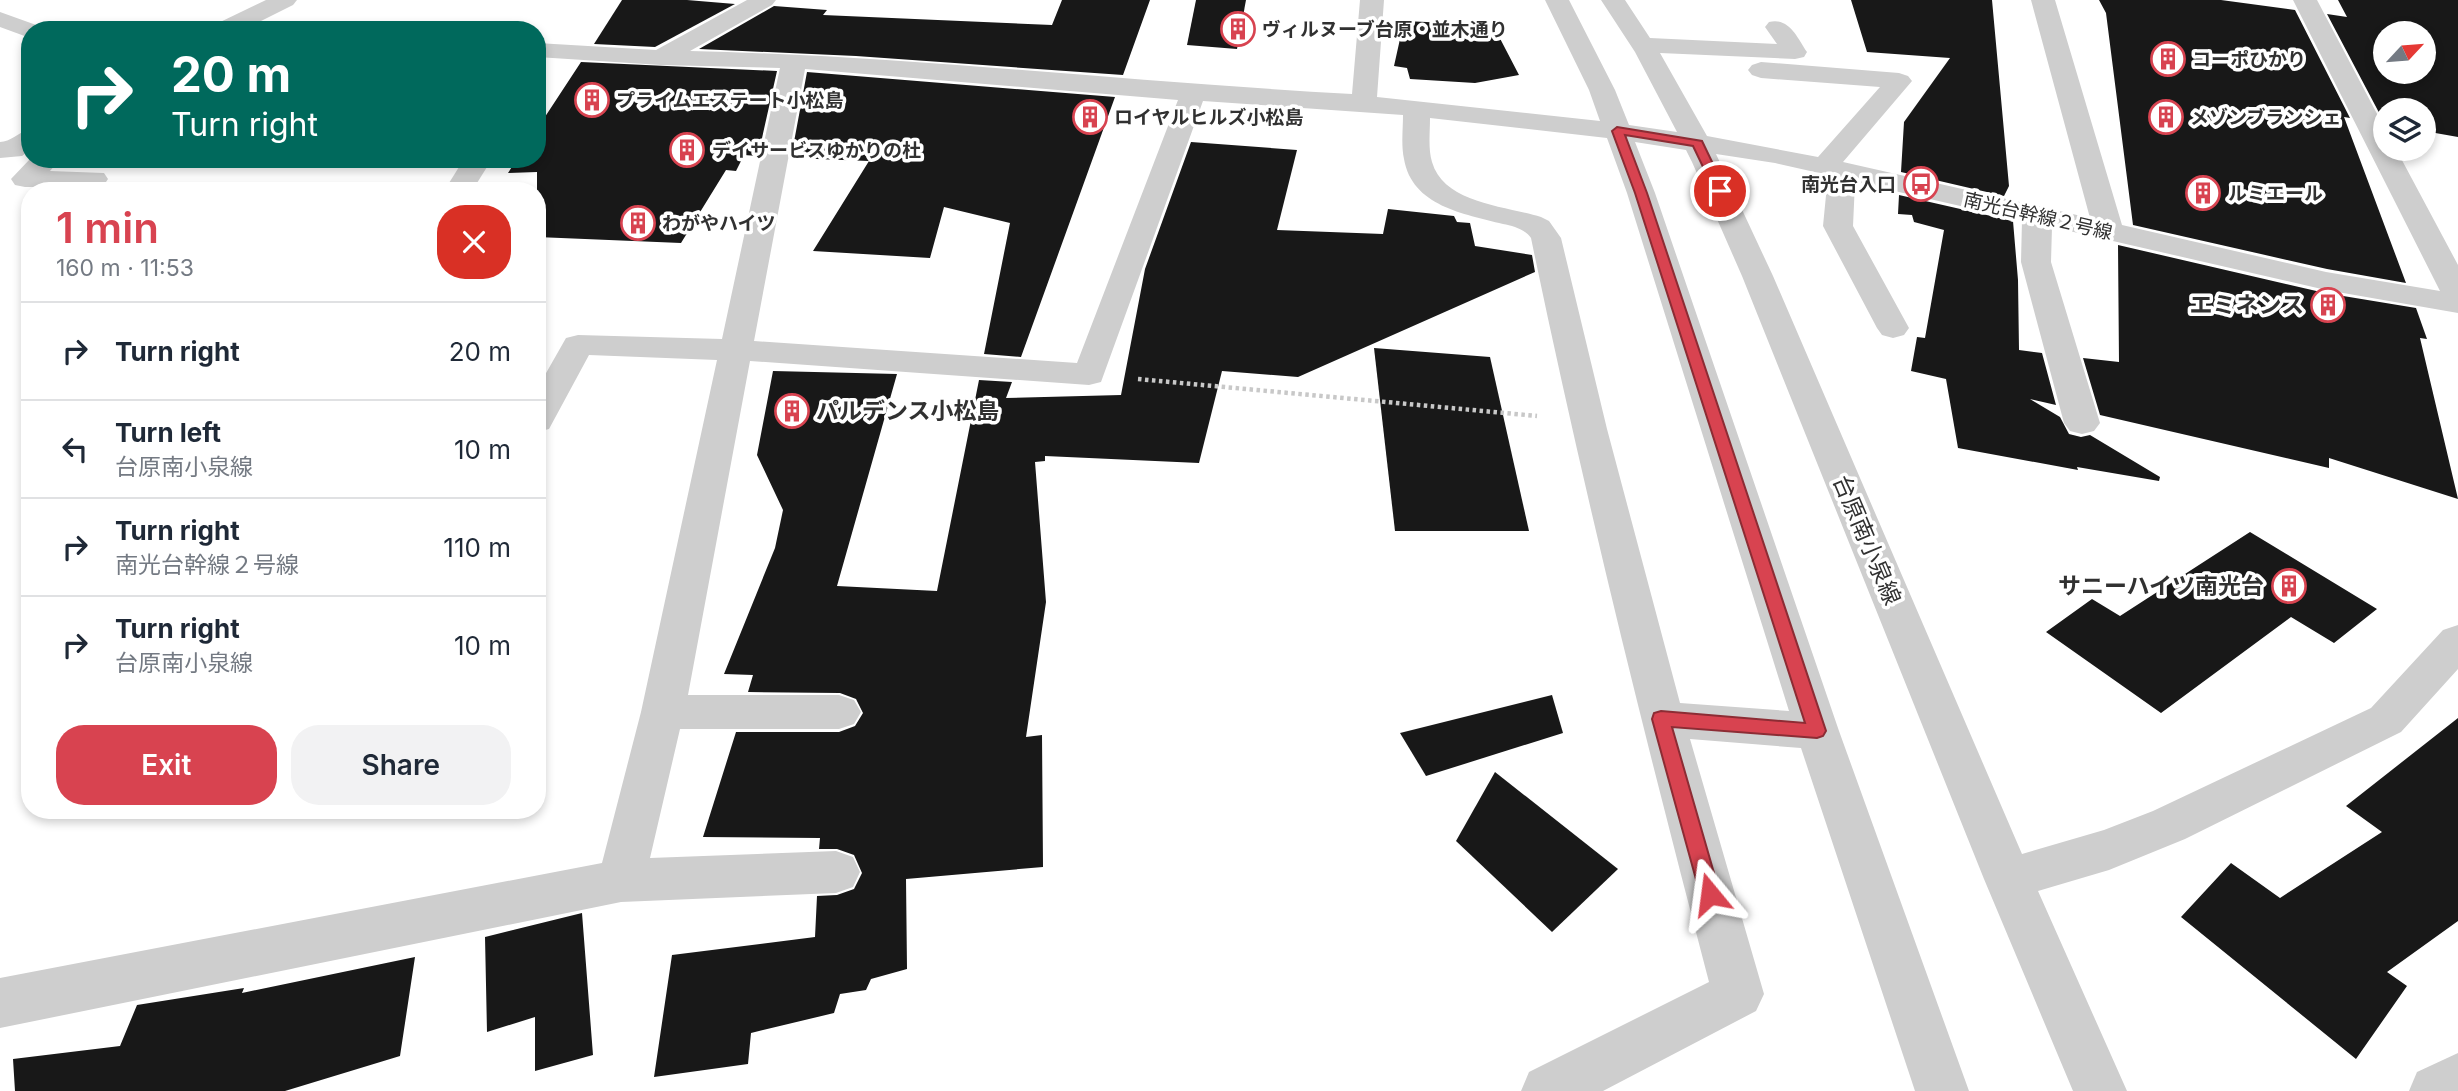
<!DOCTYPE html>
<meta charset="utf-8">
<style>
body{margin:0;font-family:Inter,"Noto Sans JP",sans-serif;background:#f2f2f3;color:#1f2937;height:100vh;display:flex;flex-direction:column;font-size:26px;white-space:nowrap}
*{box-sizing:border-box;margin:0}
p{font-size:23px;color:#747a83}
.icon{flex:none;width:38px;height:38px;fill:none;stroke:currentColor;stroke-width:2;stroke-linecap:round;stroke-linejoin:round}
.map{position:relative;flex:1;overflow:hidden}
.sheet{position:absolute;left:21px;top:182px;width:525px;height:637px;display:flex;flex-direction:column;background:#fff;border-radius:28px;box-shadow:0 4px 10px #0003}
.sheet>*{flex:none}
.hud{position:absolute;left:21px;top:21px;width:525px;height:147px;border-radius:28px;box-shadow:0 4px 10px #0003;background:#00695c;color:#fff;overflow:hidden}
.needle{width:46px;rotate:64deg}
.buttons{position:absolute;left:2373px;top:21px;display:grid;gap:14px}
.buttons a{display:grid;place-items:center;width:63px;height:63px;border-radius:50%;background:#fff;box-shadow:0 4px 10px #0003;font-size:35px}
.pin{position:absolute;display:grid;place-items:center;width:60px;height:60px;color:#fff;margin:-30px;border:4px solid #fff;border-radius:50%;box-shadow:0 2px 7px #0007}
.me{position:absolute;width:77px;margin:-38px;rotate:344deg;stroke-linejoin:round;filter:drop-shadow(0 0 5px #0008)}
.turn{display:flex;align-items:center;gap:24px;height:147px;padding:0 35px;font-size:32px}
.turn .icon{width:91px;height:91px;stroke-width:2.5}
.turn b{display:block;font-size:49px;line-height:60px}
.round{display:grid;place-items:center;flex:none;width:74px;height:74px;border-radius:28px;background:#f2f2f3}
.headline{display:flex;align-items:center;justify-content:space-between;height:119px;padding:0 35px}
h1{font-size:42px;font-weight:600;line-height:52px;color:#d84350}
.primary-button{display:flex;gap:14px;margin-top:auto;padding:14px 35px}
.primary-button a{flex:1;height:80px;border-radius:28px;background:#d84350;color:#fff;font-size:28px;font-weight:600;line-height:80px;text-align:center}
.primary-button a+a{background:#f2f2f3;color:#1f2937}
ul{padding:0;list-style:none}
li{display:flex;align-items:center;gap:21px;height:98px;padding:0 35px;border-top:2px solid #e0e1e3}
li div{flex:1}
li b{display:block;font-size:26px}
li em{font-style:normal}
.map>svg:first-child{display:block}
</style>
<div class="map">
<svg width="2458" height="1091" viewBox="0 0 2458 1091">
<rect width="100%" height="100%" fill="#fff"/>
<g fill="#181818" fill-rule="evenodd">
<polygon points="622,0 687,0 735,4 655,47 594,44"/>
<polygon points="1062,0 1150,0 1123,75 856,56 699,49 774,6 827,10 823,15 1052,25"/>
<polygon points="1196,0 1246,0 1237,49 1187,45"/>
<polygon points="1851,0 1992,0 2009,186 2004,196 1901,172 1904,122 1950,58 1867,52"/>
<polygon points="2099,0 2221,0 2295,10 2350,118 2344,117 2406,283 2327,269 2133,225 2106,13"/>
<path d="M2338 0H2458V137L2424 131V110H2385V124L2327 14 2347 17ZM2385 33H2424V72H2385Z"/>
<polygon points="1404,21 1493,25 1519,75 1475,83 1410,79 1407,68 1394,66"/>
<polygon points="581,62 777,71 758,156 744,155 736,171 726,170 681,243 537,237 537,172 508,173 517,159 537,159 537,129"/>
<polygon points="807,72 1115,97 1021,357 984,354 1010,223 944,207 930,258 813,251 869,161 791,158"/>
<polygon points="1191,142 1297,150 1277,230 1383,234 1388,209 1454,216 1457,222 1470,223 1475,246 1532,255 1535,272 1298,377 1222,371 1199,463 1045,456 1045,461 1035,462 1046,602 1026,737 1042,735 1043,867 906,879 907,969 871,979 866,990 840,994 834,1013 751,1033 748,1064 654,1077 672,955 815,937 817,896 837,895 854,889 862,873 854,855 837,849 819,849 820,838 703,837 736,732 839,732 855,726 863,713 856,699 840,693 748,692 753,675 724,674 775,548 783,510 757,455 773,371 897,374 837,586 937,591 979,380 1012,382 1006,398 1121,395 1145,269"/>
<polygon points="1899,195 2013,221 2018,280 2019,350 2042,353 2056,405 2030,399 2060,417 2069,434 2081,437 2090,435 2160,477 2159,481 2077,467 2078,470 1958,448 1946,379 1911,371 1917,337 1925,338 1944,230 1914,222 1912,215 1898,214"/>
<polygon points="2118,245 2325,293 2416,308 2427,339 2420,338 2458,499 2329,458 2329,468 2100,415 2083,358 2119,362"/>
<polygon points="1374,348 1490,357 1529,531 1395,531"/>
<polygon points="2250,532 2377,609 2334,643 2291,617 2161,713 2046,632 2092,599 2120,616"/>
<polygon points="1552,695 1563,733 1426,776 1400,733"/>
<polygon points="2458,718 2458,921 2387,972 2407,986 2356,1059 2181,917 2231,863 2280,898 2382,832 2346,806"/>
<polygon points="1495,772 1618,869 1552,932 1456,841"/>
<polygon points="582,913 593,1055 535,1071 535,1017 487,1032 485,937"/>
<polygon points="415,957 400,1056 285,1091 15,1091 13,1059 120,1046 137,1005 244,988 242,993"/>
</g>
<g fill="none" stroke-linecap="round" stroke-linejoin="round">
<polyline stroke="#c8c8c8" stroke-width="4.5" stroke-dasharray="3.5 3.5" stroke-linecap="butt" points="1138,379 1537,416"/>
<g fill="#cecece" fill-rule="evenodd">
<polygon points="266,0 297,0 293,5 243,30 211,30 214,25"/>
<path d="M747 0H776L772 5 690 51C911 56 1131 82 1352 94L1360 0H1384L1377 97 1600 121 1589 90 1545 0H1569L1615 90 1629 125 1677 132 1635 52 1601 0H1625L1650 38 1777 44 1765 27 1769 22C1789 17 1797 37 1807 52L1804 57 1795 59 1660 53 1707 136 1818 157 1880 87 1761 78 1752 75 1748 70 1752 65 1761 62 1899 73 1908 76 1912 81 1843 162 2090 218 2031 0H2055L2122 225 2326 272 2440 291 2293 0H2317L2385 129V149H2396L2458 265V313L2326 290 2052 227 2051 262 2100 423 2094 431 2082 434 2070 431 2064 423 2021 262 2022 220 1855 182 1853 226 1909 328 1904 335 1893 338 1882 335 1877 328 1823 226 1828 175 1775 163 1716 154 1773 276 2022 854 2104 830 2153 811 2371 708 2443 630 2458 625V669L2401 732 2185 839 2109 870 2038 891 2127 1091H2073L1984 879 1742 276 1692 162 1686 150 1635 142 1655 193 1839 731 1969 1091H1915L1801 748 1690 739 1764 994 1756 1011 1603 1091H1521L1529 1072 1709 982C1644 735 1583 489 1531 238 1525 229 1513 226 1503 224 1464 214 1412 206 1404 159 1401 145 1403 130 1403 115L1203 101 1101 382 1089 385 750 361 688 695H839L854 700 861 712 854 724 839 729H680L650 858 836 851 853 857 860 872 853 887 836 893 621 902 0 1028V978L602 863 641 712 717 360 589 355 549 429 537 432V389L566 338 578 335 722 339 780 68 661 65 537 57V43L656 50ZM805 69 1178 100 1077 363 754 341ZM1430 118 1607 138 1627 193 1789 711 1680 703 1607 429 1561 238 1549 221 1541 217C1507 206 1444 204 1432 162 1428 149 1430 132 1430 118Z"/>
<polygon points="0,12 39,26 41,30 30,30 30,38 0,27"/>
<path d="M30 129V150L22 156 0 158V142C10 142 19 132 30 129Z"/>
<polygon points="30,159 60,159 50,171 104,173 108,179 104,185 94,187 25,187 15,185 11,179"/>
<polygon points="464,159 492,159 472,191 444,191"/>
<polygon points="2458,1053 2458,1091 2409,1091 2417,1072"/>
</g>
</g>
<polygon fill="#d84350" stroke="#8c2c34" stroke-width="2" points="1617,127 1702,141 1726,191 1716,194 1693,146 1625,135 1647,193 1826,731 1823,736 1817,738 1672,727 1720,894 1717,900 1710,903 1703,900 1700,894 1652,719 1654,713 1661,711 1805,723 1635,193 1612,131"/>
<defs>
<g id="building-ring" transform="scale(1.75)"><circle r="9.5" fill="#fff" stroke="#d84350" stroke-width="1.5"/><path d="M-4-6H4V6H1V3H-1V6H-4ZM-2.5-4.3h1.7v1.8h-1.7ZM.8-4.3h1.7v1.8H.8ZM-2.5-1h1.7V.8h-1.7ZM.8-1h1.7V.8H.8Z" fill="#d84350"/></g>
<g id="bus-ring" transform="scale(1.75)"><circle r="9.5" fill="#fff" stroke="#d84350" stroke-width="1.5"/><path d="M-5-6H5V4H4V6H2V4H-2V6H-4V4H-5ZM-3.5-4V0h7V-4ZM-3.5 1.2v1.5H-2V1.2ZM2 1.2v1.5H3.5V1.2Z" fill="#d84350"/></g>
</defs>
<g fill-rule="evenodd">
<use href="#building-ring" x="1238" y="29"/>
<use href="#building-ring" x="2168" y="59"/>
<use href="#building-ring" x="592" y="100"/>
<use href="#building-ring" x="1090" y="117"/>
<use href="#building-ring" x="2166" y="117"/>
<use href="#building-ring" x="687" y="150"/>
<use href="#bus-ring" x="1921" y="184"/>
<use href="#building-ring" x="2203" y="193"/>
<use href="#building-ring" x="638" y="223"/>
<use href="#building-ring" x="2328" y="305"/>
<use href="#building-ring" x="792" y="411"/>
<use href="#building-ring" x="2289" y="586"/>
</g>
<g text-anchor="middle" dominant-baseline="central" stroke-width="7" stroke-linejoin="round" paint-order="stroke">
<g font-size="19" font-weight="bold" fill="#313131" stroke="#fff" text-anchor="start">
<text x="1262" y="29">ヴィルヌーブ台原・並木通り</text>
<text x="2192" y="59">コーポひかり</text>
<text x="616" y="100">プライムエステート小松島</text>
<text x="1114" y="117">ロイヤルヒルズ小松島</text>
<text x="2190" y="117">メゾンブランシェ</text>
<text x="712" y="150">デイサービスゆかりの杜</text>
<text x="1896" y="184" text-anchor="end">南光台入口</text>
<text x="2228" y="193">ルミエール</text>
<text x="662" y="223">わがやハイツ</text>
</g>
<g font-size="19" fill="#313131" stroke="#fff">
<text transform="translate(2038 216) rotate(13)">南光台幹線２号線</text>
</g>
<g font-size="23" font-weight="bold" fill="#313131" stroke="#fff" text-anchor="end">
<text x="2304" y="305">エミネンス</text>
<text x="816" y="411" text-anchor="start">パルデンス小松島</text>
<text x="2264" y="586">サニーハイツ南光台</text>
</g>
<g font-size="23" fill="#313131" stroke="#fff">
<text transform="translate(1867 540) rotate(67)">台原南小泉線</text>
</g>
</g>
</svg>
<div class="buttons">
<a><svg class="needle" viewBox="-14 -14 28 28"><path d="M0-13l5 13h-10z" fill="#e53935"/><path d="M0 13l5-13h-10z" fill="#747a83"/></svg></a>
<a><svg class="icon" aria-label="layers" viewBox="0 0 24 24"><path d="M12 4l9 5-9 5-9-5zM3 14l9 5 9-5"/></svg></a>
</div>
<div class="pin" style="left:1720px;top:191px;background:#d93025"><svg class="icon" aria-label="arrive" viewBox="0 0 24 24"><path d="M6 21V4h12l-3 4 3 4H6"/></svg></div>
<svg class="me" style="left:1710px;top:894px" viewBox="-20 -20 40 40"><path d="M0-17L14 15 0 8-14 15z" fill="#d84350" stroke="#fff" stroke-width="4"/></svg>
<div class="hud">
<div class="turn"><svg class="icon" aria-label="right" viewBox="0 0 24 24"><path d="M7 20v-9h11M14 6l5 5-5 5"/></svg><div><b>20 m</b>Turn right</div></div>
</div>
<section class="sheet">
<div class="headline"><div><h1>1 min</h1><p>160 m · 11:53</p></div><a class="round" style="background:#d93025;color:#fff"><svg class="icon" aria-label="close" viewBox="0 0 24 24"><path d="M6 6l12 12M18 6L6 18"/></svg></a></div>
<ul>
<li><svg class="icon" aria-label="right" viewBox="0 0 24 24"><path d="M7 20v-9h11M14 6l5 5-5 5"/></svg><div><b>Turn right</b></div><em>20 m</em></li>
<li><svg class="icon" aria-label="left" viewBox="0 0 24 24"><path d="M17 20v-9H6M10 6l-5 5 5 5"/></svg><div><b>Turn left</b><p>台原南小泉線</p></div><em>10 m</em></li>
<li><svg class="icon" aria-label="right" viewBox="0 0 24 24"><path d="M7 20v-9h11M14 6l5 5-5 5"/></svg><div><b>Turn right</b><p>南光台幹線２号線</p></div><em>110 m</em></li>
<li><svg class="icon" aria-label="right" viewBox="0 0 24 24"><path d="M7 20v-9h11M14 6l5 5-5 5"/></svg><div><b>Turn right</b><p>台原南小泉線</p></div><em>10 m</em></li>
</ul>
<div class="primary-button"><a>Exit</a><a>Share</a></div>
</section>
</div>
